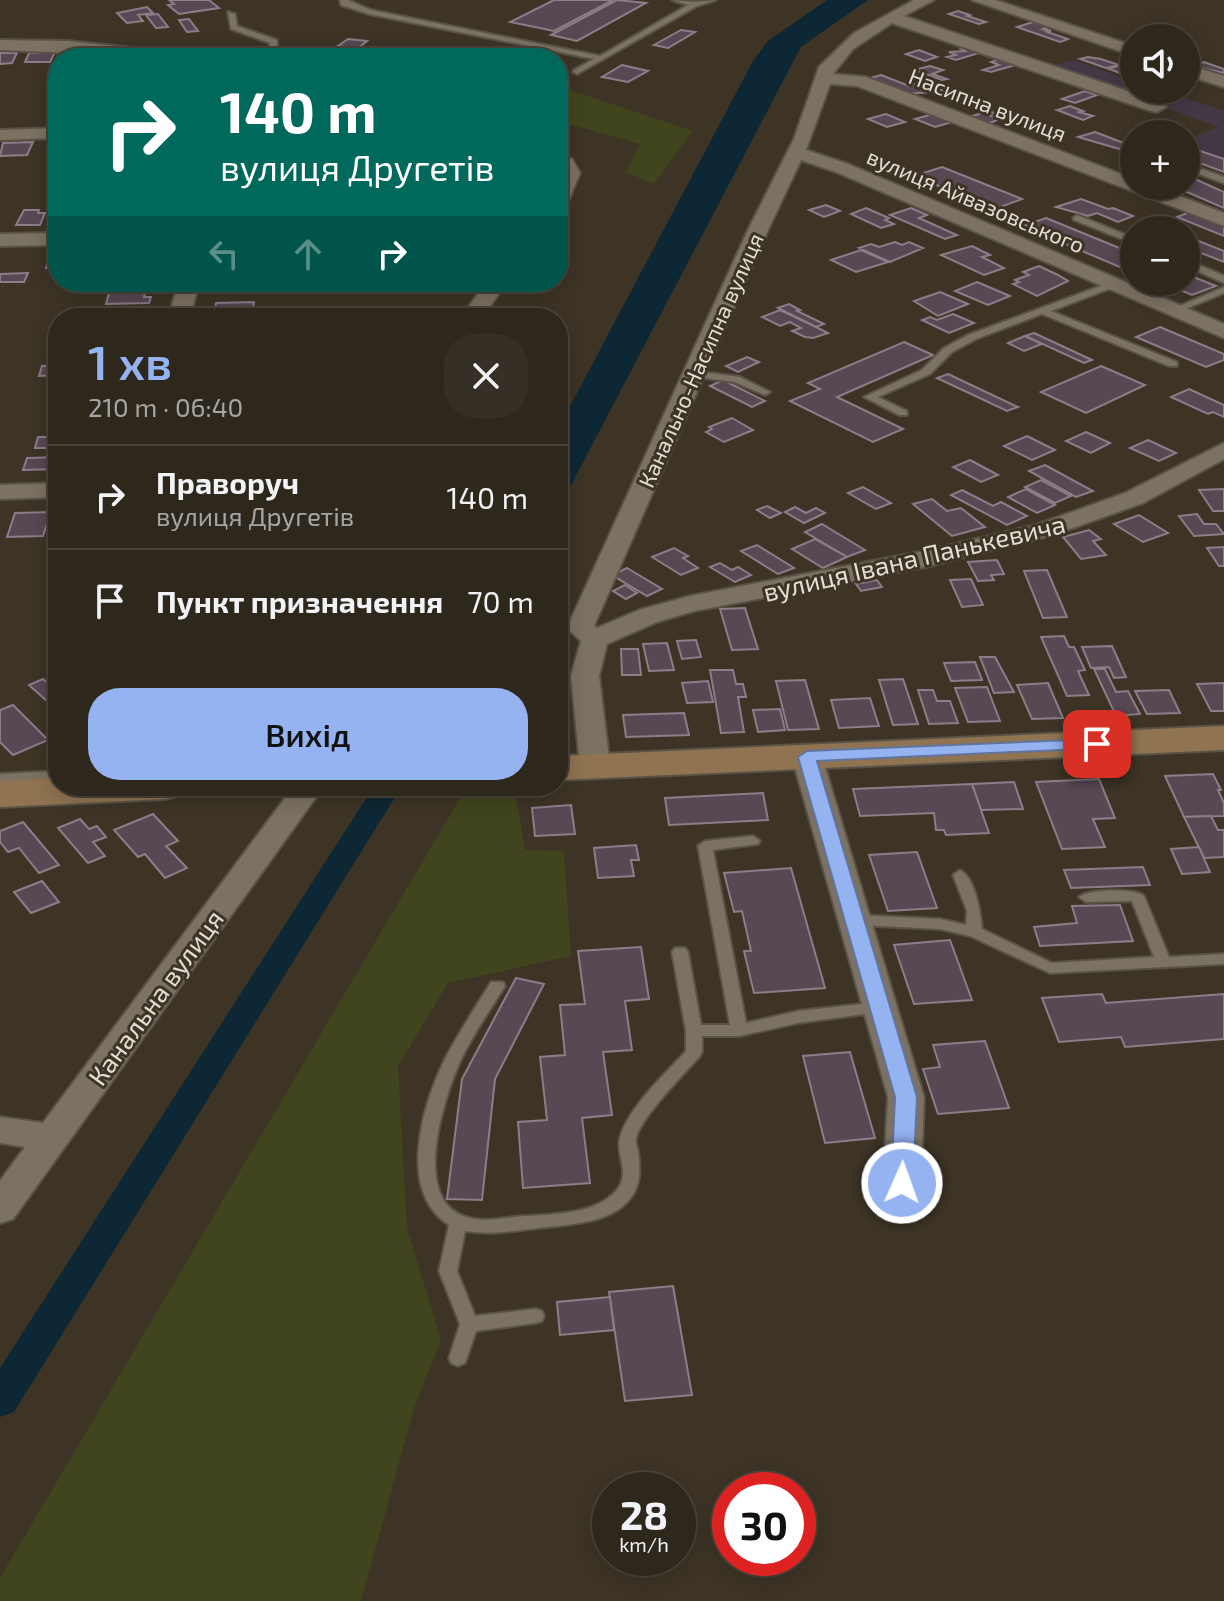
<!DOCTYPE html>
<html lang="uk">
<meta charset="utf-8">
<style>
body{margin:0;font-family:"Exo 2",sans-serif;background:#362f25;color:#f1f3f6;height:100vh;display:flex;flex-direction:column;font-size:30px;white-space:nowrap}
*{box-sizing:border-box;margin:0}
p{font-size:26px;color:#a7a5a3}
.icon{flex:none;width:44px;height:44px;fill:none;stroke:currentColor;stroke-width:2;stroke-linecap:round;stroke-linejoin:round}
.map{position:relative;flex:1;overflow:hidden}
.drawer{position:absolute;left:48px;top:308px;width:520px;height:488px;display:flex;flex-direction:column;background:#2e271c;border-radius:32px;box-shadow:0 4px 20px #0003,0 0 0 2px #49443b}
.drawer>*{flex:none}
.hud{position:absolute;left:48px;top:48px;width:520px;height:244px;border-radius:32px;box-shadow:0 4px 20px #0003,0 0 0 2px #49443b;background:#00695c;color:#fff;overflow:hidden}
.controls{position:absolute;left:1120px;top:24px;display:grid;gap:16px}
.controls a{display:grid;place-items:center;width:80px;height:80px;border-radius:50%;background:#2e271c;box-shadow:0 4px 20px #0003,0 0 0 2px #49443b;font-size:40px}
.speed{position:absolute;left:592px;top:1472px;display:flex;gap:16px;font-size:40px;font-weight:700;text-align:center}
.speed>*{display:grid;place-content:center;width:104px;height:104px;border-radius:50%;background:#2e271c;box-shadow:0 4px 20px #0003,0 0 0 2px #49443b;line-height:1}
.speed small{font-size:20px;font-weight:400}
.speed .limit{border:12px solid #d22;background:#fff;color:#111}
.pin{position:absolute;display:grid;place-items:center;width:68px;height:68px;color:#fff;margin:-34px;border-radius:16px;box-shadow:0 4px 12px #0006}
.me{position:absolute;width:88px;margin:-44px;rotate:2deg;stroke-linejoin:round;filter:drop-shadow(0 0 6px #0008)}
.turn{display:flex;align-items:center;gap:28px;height:168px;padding:0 40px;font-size:36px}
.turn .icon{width:104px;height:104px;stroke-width:2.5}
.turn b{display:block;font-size:56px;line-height:68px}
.lanes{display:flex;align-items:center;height:76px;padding:0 40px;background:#0003;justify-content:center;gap:40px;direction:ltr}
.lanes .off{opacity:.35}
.round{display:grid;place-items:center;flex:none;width:84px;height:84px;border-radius:32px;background:#362f25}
.overview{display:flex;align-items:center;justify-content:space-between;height:136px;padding:0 40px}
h1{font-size:48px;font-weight:600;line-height:60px;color:#95b2f1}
.primary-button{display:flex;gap:16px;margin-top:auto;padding:16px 40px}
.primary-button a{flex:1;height:92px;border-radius:32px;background:#95b2f1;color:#111;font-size:32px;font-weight:600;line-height:92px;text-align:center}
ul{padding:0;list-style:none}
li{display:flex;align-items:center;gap:24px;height:104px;padding:0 40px;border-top:2px solid #49443b}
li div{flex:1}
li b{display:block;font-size:30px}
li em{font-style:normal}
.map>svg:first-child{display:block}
</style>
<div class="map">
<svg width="1224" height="1601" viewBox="0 0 1224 1601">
<rect width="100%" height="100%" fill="#3d3426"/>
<polygon fill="#453846" points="1072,60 1134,81 1134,90 1162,90 1224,111 1224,172 1186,158 1186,140 1219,127 1048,67"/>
<g fill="#40451d">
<polygon points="558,86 693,131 654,184 626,172 640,144 558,121"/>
<polygon points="466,788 516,796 525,850 564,851 571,956 448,983 398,1066 407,1228 441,1340 415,1405 361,1601 0,1601 0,1578"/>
</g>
<polygon fill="#0d2834" points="827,0 868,0 801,47 558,510 558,429 753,61 768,41"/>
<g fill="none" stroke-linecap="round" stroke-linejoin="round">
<polygon fill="#0d2834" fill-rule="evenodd" points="374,786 402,786 14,1412 0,1417 0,1368"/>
</g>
<g fill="#574853" stroke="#8c7d88" stroke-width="2">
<polygon points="169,0 209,0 219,8 179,14 168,5 174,4"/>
<polygon points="554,0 613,0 554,31 510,22"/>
<polygon points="617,0 646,3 577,41 551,35"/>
<polygon points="147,7 153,13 138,15 143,21 127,23 117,13"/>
<polygon points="958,11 970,15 967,16 986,22 979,24 949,14"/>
<polygon points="158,14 168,27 156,28 146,15"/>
<polygon points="189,19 198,31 187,32 179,20"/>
<polygon points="1033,22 1049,27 1043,29 1051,31 1047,32 1068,39 1060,42 1017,27"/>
<polygon points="681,30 695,32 668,48 654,45"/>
<polygon points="348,39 367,41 357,49 338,46"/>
<polygon points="964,48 979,53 956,60 947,57 956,55 949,52 967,51 961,49"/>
<polygon points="919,50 937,57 925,61 906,54"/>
<polygon points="55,52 50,62 25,62 29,53"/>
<polygon points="0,53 17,53 12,63 0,64"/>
<polygon points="1088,57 1101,59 1119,65 1106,68 1080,59"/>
<polygon points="1000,59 1015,65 991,72 983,70 999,65 991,62"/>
<polygon points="1204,62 1224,69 1224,73 1193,66"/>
<polygon points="1127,63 1134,66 1134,78 1109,69"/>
<polygon points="622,65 648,71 628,82 602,77"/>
<polygon points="930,66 943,70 932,74 947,79 942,80 914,70"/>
<polygon points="881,75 909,86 922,82 945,91 906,94 867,79"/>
<polygon points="1085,91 1097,95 1075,103 1062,99"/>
<polygon points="1070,106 1083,111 1079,112 1093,116 1083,120 1057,110"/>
<polygon points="989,111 997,114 991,116 1001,119 986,124 969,117"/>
<polygon points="886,114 905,122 887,127 868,119"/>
<polygon points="933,114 952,122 935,127 915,119"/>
<polygon points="1095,132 1134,147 1134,148 1126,151 1078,137"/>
<polygon points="33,142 27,155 0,156 3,143"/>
<polygon points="1186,146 1224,159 1224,172 1186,158"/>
<polygon points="942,167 1022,199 995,209 914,176"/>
<polygon points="1186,175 1224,192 1224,208 1173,186 1186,186"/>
<polygon points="1081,199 1108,209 1113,208 1133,216 1118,222 1097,213 1088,216 1056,207"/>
<polygon points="826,205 840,211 824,217 809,210"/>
<polygon points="866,208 889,218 885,220 894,224 881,228 851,214"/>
<polygon points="911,208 927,215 919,218 957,235 945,239 890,215"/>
<polygon points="24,210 39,210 38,213 45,213 40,225 16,225"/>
<polygon points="1190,212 1224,226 1224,236 1177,217"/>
<polygon points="1046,218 1134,254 1134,273 1023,226"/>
<polygon points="1186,236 1224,251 1224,262 1186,247"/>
<polygon points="895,242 902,245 909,242 923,248 890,262 859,248 871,244 879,247"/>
<polygon points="972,246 990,255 982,257 1004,268 984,275 941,255"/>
<polygon points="861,250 888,262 856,272 831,260"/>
<polygon points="52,252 58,252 58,268 46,268"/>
<polygon points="1039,266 1058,275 1068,281 1037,296 1013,284 1019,282 1015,280 1029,275 1023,272"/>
<polygon points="28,273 24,282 0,282 0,274"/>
<polygon points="1186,274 1216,286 1192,295 1161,282 1186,282"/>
<polygon points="977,282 1010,296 988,305 955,291"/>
<polygon points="288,284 287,292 253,293 254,285"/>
<polygon points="146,289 144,297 151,297 149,303 106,304 110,290"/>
<polygon points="940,292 968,304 938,316 914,301"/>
<polygon points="254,302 253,308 322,308 322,313 214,316 216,303"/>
<polygon points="789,304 800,310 797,311 824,324 816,327 778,308"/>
<polygon points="780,310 816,327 828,333 813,338 805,337 792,331 801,328 790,322 780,326 762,317"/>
<polygon points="143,312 141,318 109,318 111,313"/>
<polygon points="953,314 974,323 949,333 922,320 930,317 937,320"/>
<polygon points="1160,327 1224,354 1224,360 1206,367 1136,337"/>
<polygon points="1034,333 1092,360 1084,363 1025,336"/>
<polygon points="1025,336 1042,344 1024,351 1008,343"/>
<polygon points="904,342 933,355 837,397 903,429 873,442 790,401 820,389 808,383"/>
<polygon points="747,357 759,362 738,372 726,366"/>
<polygon points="58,365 58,375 39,376 42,366"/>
<polygon points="1101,366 1145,385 1086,413 1041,392"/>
<polygon points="948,374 1018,407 1007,411 937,378"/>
<polygon points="723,380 765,401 752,407 710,386"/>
<polygon points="1189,389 1224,405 1224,417 1213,412 1208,414 1171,397"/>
<polygon points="732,418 753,430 724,442 706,432 712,429 709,427"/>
<polygon points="1086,432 1110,443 1091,453 1066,441"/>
<polygon points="1027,436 1055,450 1032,460 1004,446"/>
<polygon points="38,437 58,437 58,448 35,448"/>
<polygon points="1148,440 1176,453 1159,461 1130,448"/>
<polygon points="58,457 58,469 23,470 27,458"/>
<polygon points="970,460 998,475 981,482 953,467"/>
<polygon points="1045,465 1093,491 1076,497 1029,471"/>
<polygon points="1041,480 1071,496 1055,503 1025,487"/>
<polygon points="863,487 891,503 876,509 848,493"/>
<polygon points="1026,489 1055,505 1037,513 1008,497"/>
<polygon points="1224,489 1224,511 1213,511 1199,490"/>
<polygon points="962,490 993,506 1001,502 1027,516 1007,525 951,495"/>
<polygon points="932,499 947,511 961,508 985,527 952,536 913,504"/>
<polygon points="767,506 781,513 770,518 757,510"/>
<polygon points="795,507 806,513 816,508 825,513 804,523 785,512"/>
<polygon points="51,512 43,536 7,537 15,513"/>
<polygon points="1197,514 1204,524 1216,524 1224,534 1194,536 1179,516"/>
<polygon points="1139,515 1168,533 1143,542 1114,524"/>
<polygon points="822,524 865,550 847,557 805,532"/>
<polygon points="1089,530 1101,539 1093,541 1106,555 1081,559 1063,537"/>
<polygon points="815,539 847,557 823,568 792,549"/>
<polygon points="757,545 794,568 778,574 741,551"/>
<polygon points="1224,547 1224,566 1219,566 1207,548"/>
<polygon points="674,548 688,556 683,558 698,568 681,575 652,557"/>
<polygon points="997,560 1004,574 991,575 994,580 978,581 968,562"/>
<polygon points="720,563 732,570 738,567 751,575 735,582 710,567"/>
<polygon points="627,568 662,589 647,596 612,575"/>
<polygon points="1047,570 1067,617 1043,618 1024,571"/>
<polygon points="971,579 983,605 962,607 950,580"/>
<polygon points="877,580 882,587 861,591 856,584"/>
<polygon points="625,585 637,593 626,599 613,591"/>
<polygon points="745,608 758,649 732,650 720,609"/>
<polygon points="1064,636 1069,647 1074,647 1085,670 1078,671 1089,695 1067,696 1041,637"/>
<polygon points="696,640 701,657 682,659 677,641"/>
<polygon points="667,643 674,670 649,671 643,644"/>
<polygon points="1112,646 1126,677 1114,678 1109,667 1091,668 1082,647"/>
<polygon points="621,649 638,649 641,675 622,675"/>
<polygon points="980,657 995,657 1014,692 994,693"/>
<polygon points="975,662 982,680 951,681 944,663"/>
<polygon points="1094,669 1105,669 1116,692 1128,691 1140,714 1116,716"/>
<polygon points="710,670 733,670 736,684 743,684 746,697 738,697 744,732 721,733"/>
<polygon points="43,679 58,693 58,711 29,685"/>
<polygon points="903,679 918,724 893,725 879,680"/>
<polygon points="805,680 819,729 788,730 776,681"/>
<polygon points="708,681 713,702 687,703 682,683"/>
<polygon points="1048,683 1063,718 1032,719 1017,685"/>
<polygon points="1224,683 1224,711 1211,711 1197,684"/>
<polygon points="987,687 1000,721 968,722 955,688"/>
<polygon points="918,690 933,690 937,701 950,701 958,723 929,724"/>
<polygon points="1169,690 1180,713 1147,714 1135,691"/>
<polygon points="870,698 879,726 839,728 831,700"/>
<polygon points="13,705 48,740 13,755 0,742 0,710"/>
<polygon points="780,709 785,730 758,732 753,710"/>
<polygon points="684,713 689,735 626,737 623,715"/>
<polygon points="1213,774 1221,790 1218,790 1224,803 1224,816 1184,817 1165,776"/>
<polygon points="1099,779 1115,818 1093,819 1105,847 1062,849 1036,782"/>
<polygon points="1014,782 1023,809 981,810 972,784"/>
<polygon points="972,784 989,833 946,835 944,830 936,830 934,813 860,816 853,789"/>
<polygon points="763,793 768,820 669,825 665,798"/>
<polygon points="571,805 575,834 535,836 532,808"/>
<polygon points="153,814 178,841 166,846 187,868 165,878 145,854 138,857 114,830"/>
<polygon points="1211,816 1218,830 1224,830 1224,857 1204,858 1184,817"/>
<polygon points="80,819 89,829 97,826 106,837 93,842 105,856 88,863 58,828"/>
<polygon points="23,822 59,865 39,873 19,848 8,852 0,842 0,831"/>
<polygon points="636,845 639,860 631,860 634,876 598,878 594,848"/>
<polygon points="1199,847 1210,872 1182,874 1171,849"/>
<polygon points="917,852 937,908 888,911 869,855"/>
<polygon points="1143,867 1150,885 1071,888 1064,870"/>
<polygon points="791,868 825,988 754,993 744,951 751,951 742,911 734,912 724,873"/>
<polygon points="42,881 59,902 31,913 14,892"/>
<polygon points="1120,905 1133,941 1040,946 1034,927 1077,923 1072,906"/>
<polygon points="950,940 972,1000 914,1004 894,945"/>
<polygon points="641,947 649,999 625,1001 632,1050 603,1052 612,1115 582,1118 590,1183 523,1188 518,1122 547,1120 540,1057 565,1055 560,1005 585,1004 578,951"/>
<polygon points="516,978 544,984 495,1079 482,1200 447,1199 462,1079"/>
<polygon points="1102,994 1106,1003 1224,994 1224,1039 1125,1047 1121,1037 1059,1042 1042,998"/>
<polygon points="985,1041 1009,1108 938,1114 923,1069 940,1067 933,1045"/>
<polygon points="850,1052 875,1138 825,1143 803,1056"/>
<polygon points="673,1286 692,1395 625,1401 609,1292"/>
<polygon points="610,1297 614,1330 560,1335 557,1302"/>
</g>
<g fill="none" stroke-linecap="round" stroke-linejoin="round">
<g stroke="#595246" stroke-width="4">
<g id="service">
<polygon points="340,0 348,0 371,10 600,56 688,5 672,0 695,2 716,0 697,6 577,74 573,72 574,70 594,59 369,14 341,5"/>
<polygon points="228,12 235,14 237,26 277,40 277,58 269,58 270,43 231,29"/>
<polygon points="1199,168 1224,177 1224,183 1196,173 1195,171"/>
<polygon points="1077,215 1134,238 1134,244 1074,220 1073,218"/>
<polygon points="1186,259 1224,276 1224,283 1186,266"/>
<polygon points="1114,281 1119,284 1117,286 1051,311 1177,362 1177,366 1169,366 1042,314 976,339 952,352 930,374 878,397 907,411 907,415 899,415 864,397 922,370 944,348 968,335"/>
<polygon points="1224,287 1224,293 1178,312 1170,310"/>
<polygon points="693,371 740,377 770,392 765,395 734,382 689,376 688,374"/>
<polygon points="58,771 58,779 0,782 0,774"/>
<path d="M753 836 760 841 758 844 713 850 746 1023 798 1011 880 1002 886 1003 888 1007 886 1011 880 1012 798 1023 739 1036H702V1052L700 1056C685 1073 639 1119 636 1139 635 1143 637 1147 638 1151 640 1165 641 1180 634 1193 616 1224 570 1224 539 1228 514 1231 490 1235 465 1231L457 1271 475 1316 535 1309 542 1311 544 1316 542 1321 535 1323 476 1331 465 1363 458 1366 451 1363 449 1358 460 1324 439 1271 449 1225C397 1192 422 1107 444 1061 458 1034 475 1008 491 982H503L505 986C489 1012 471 1037 459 1064 443 1101 411 1200 466 1217 481 1222 499 1219 514 1217 544 1214 584 1216 608 1198 637 1177 614 1157 620 1137 629 1107 665 1074 686 1051V1031L672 952 675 948H685L688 952 701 1025H730L698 846 705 841Z"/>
<path d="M960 870C975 877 981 914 982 929L1052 963 1154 957 1132 901 1086 902 1079 897C1088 889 1135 888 1144 896L1169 957 1224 954V964L1050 973 970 936 940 929 857 925 849 920 857 915 940 919 966 925 967 911 953 875Z"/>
</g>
</g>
<g stroke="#595246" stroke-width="4">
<g id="minor">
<polygon points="914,0 934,0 904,16 1163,103 1166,107 1157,112 1151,111 892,23 853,49 833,74 866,77 1134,179 1134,186 1153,186 1224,213 1224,226 857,86 830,84 806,150 848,164 1224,324 1224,338 836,172 801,160 768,230 594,626 597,628 639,610 690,596 925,551 1036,525 1125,493 1224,443 1224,459 1143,503 1053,535 925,567 694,611 657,622 607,644 599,676 610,766 605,772 595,775 585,772 580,766 571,676 581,641 567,628 748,230 794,139 819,67 854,33"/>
<polygon points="972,0 995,0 1134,46 1134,56"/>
<polygon points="0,40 68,41 180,53 188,58 0,50"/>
<polygon points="1186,64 1224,76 1224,87 1186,75"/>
<polygon points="58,128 58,138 0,140 0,130"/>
<polygon points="566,158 572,159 580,173 567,204 558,210 558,182 562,173 558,161"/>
<polygon points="58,233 58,245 0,246 0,234"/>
<polygon points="179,282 199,282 190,318 168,318"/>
<polygon points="486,282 506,282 483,318 461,318"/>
<polygon points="58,483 58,497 0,499 0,485"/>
<polygon points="807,748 817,751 822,757 924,1097 921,1183 915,1193 902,1197 889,1193 883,1183 888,1097 792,757 797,751"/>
<polygon points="294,786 324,786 13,1219 0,1223 0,1181 25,1147 0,1143 0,1117 43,1123"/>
</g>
</g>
<g stroke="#595246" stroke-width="4">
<g id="secondary">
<polygon points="1224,726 1224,750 558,780 558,756"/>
<polygon points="58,778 58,786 186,786 180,795 165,799 0,807 0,781"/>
</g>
</g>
<use href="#service" fill="#7c7263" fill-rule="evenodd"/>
<use href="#minor" fill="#7c7263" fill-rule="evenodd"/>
<use href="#secondary" fill="#907451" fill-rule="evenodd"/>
</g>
<polygon fill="#95b2f1" stroke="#61749d" stroke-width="2" points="1097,739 1103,740 1105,744 1103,748 817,761 917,1097 913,1183 910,1189 902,1192 894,1189 891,1183 895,1097 798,757 807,751"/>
<g text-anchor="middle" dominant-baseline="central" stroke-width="6" stroke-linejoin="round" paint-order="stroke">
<g font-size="22" fill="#e3ded5" stroke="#3d3426">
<text transform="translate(988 104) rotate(21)">Насипна вулиця</text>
<text transform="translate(976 200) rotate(23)">вулиця Айвазовського</text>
<text transform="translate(700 360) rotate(-66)">Канально-Насипна вулиця</text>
</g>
<g font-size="26" fill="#e3ded5" stroke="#3d3426">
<text transform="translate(914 557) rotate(-13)">вулиця Івана Панькевича</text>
<text transform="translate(155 997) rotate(-54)">Канальна вулиця</text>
</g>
</g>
</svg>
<div class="controls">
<a><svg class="icon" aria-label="sound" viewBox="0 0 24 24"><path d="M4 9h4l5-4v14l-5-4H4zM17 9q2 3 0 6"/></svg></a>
<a>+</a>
<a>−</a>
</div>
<div class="speed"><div>28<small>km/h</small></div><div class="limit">30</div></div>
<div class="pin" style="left:1097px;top:744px;background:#d93025"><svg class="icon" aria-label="arrive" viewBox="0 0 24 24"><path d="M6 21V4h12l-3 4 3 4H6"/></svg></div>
<svg class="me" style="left:902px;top:1183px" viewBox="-20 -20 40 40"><circle r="17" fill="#95b2f1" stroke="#fff" stroke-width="3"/><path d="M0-11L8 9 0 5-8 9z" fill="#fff"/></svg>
<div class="hud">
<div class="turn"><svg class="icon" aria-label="right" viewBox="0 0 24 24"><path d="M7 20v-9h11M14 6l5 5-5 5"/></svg><div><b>140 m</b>вулиця Другетів</div></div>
<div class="lanes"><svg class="icon off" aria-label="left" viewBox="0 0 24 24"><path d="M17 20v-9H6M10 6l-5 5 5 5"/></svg><svg class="icon off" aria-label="ahead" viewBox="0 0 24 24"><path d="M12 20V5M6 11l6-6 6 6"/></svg><svg class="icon" aria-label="right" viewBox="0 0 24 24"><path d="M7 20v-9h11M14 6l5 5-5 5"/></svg></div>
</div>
<section class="drawer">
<div class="overview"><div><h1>1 хв</h1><p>210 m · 06:40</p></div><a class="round"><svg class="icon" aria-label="close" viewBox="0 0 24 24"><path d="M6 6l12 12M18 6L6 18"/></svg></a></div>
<ul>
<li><svg class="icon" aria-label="right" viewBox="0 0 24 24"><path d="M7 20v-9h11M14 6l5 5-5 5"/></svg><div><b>Праворуч</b><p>вулиця Другетів</p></div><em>140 m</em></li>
<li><svg class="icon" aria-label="arrive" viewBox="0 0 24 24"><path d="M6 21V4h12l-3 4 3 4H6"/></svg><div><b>Пункт призначення</b></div><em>70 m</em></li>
</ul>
<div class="primary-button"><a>Вихід</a></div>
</section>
</div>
